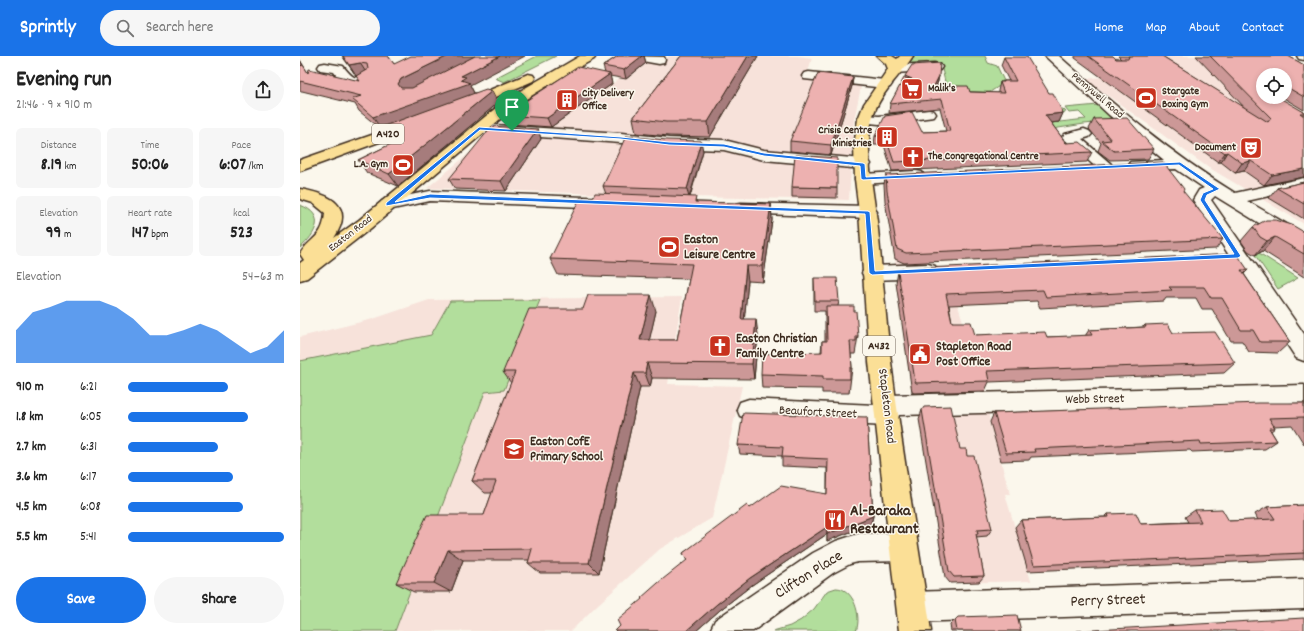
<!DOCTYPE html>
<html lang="en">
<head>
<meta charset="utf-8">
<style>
	:root { --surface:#fff; --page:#f6f6f6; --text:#222; --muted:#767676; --accent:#1a73e8 }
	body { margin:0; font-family:Dekko,sans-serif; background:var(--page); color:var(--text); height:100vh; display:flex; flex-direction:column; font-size:15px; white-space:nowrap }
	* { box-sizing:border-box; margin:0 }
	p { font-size:13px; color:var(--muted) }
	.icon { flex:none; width:22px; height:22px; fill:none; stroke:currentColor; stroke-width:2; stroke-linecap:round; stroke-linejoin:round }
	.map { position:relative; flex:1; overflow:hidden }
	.sheet { display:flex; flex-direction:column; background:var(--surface); width:300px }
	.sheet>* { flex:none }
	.tools { position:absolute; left:956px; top:12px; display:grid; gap:8px }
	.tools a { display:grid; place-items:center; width:36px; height:36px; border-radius:50%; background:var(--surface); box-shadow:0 2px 6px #0003; font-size:20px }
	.pin { position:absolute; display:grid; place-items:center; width:34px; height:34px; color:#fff; margin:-41px -17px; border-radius:50% 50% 50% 0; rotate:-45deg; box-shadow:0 0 4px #0007 }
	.pin .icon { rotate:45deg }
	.round { display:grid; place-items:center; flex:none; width:42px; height:42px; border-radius:21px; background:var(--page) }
	.headline { display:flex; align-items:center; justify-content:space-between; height:68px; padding:0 16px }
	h1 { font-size:22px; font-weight:700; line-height:30px }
	.metrics { display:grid; grid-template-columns:repeat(3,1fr); gap:6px; height:68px; padding:4px 16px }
	.metrics div { display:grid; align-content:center; border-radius:6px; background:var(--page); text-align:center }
	.metrics b { font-size:17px; font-weight:700 }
	.metrics small { font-size:11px; font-weight:400 }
	.metrics p { font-size:11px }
	.chart { height:112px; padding:8px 16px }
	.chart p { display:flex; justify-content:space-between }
	.chart svg { width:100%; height:72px; margin-top:4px; fill:var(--accent); opacity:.7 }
	.cta { display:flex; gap:8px; margin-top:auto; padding:8px 16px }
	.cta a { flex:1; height:46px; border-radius:24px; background:var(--accent); color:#fff; font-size:16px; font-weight:700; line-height:46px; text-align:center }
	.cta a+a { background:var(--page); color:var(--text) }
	ul { padding:0 16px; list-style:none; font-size:13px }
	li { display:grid; grid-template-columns:64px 48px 1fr; align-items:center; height:30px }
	li i { height:10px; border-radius:5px; background:var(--accent) }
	header { display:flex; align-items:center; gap:24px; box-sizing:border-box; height:56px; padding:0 20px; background:var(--accent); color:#fff }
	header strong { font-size:19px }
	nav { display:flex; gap:22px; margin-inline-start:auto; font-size:14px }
	.search { width:280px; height:36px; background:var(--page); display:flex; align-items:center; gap:10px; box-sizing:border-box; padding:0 14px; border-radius:22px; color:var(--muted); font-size:15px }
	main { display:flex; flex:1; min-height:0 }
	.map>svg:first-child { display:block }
	.built { fill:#f7e2da }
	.green { fill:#b2de9c; stroke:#76845d }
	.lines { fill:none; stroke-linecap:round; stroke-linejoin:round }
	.minor-casing { stroke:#3b2a1e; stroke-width:3 }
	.primary-casing { stroke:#3b2a1e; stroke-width:3 }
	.minor { fill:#fbf7ec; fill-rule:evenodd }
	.primary { fill:#fbdf96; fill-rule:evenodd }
	.wall { fill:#cc9897; stroke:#3b2a1e }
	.shaded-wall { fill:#a67c7b; stroke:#3b2a1e }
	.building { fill:#edb1b0; stroke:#3b2a1e }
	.route { fill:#1a73e8; stroke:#fff; fill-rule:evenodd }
	.labels { text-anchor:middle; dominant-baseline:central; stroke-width:3; stroke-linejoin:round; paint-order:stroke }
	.far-poi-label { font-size:11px; font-weight:bold; fill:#3b2a1e; stroke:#fbf7ec; text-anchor:start }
	.far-street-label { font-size:11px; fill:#3b2a1e; stroke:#fbf7ec }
	.shield { fill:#fbf7ec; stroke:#75685c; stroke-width:1 }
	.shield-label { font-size:12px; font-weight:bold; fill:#3b2a1e }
	.poi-label { font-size:13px; font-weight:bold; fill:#3b2a1e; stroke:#fbf7ec; text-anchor:start }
	.street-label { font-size:13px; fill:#3b2a1e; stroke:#fbf7ec }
	.near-poi-label { font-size:16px; font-weight:bold; fill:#3b2a1e; stroke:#fbf7ec; text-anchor:start }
	.near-street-label { font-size:16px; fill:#3b2a1e; stroke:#fbf7ec }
</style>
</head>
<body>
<header>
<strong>Sprintly</strong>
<div class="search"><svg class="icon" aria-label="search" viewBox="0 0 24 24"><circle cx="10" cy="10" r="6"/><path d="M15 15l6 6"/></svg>Search here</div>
<nav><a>Home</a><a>Map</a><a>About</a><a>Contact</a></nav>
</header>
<main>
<section class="sheet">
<div class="headline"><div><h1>Evening run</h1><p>21:46 · 9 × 910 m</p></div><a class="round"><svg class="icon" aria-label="share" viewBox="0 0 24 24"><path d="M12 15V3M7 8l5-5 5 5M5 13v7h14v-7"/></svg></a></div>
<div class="metrics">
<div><p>Distance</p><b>8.19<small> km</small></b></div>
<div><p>Time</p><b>50:06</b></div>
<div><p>Pace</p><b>6:07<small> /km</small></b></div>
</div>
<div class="metrics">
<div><p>Elevation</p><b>99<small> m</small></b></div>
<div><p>Heart rate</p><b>147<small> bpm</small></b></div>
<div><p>kcal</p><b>523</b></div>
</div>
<div class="chart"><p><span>Elevation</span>54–63 m</p>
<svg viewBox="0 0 160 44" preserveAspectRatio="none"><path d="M0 44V24L10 13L20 10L30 6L40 6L50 6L60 10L70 17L80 27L90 27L100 24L110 20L120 24L130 31L140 38L150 34L160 24V44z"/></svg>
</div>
<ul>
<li><b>910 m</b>6:21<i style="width:64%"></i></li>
<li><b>1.8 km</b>6:05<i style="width:77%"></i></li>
<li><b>2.7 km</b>6:31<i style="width:58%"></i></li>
<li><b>3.6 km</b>6:17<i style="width:67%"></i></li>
<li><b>4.5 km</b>6:08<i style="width:74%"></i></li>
<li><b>5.5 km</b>5:41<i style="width:100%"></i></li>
</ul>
<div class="cta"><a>Save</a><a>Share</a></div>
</section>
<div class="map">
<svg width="1004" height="575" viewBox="0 0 1004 575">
	<rect width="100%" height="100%" fill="#fbf7ec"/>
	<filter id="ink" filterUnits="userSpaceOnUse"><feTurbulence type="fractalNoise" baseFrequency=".025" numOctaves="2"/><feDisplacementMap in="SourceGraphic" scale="8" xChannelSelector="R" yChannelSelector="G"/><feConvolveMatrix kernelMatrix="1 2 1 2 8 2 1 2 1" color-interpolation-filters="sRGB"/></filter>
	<g filter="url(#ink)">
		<!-- built -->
		<path class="built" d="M369 0H497L512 2 506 22 562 26 554 64 549 144 389 141 127 132 189 81 281 20 312 28 320 22 327 23 350 4 360 6Z
			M803 0H976L985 19H963V41H979L1004 55V168L906 110 785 23 810 20Z
			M587 125 618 204 649 221 685 336 690 366 710 438H705L731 525 650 527 645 521 620 362 612 336 596 227 595 203 584 131V127Z
			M382 241 368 328 442 330 412 462 360 493 295 551 271 575H0V281L73 263 129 244Z"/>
		<!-- green -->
		<path class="green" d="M237 0H256L204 26 195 22Z
			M614 0H685L688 7 697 10 704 25H702L704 27 690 36H634L637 29 646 30 642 13 638 8 609 9Z
			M798 49 816 65 784 68 752 73 648 64 763 53 766 56 752 58 760 66 786 63 779 56 769 57 765 52Z
			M0 149C27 159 16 178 0 192Z
			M959 197 998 222 978 233 955 199Z
			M240 244 204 334 185 336 95 575H0V305L131 279 150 245Z
			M536 532C554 532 562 561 556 575H473L490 570 501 564 514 553 527 535Z"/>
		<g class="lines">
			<!-- minor casing -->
			<g class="minor-casing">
				<path id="minor" d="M329 0 364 1 365 4 364 7 359 8 331 3Z
					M745 0H759C814 49 871 98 935 137L1004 122V132L947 145 1004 178V192L997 190 982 181 915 140 911 144 1004 278V305L996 302 893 144 899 134 904 132 876 113 836 114 830 112 828 109 830 106 864 104 809 59Z
					M997 0H1004V4L999 3Z
					M25 7 43 10C60 31 54 16 72 20L74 23C67 32 50 33 42 26 39 24 36 19 34 16L20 14 18 11 20 8Z
					M635 7 640 8 642 11 640 14 595 17 590 16 588 13 590 10 595 9Z
					M509 16 585 24 590 25 592 28 590 31 585 32 504 23 502 20 504 17Z
					M629 54 634 55 636 58 634 61 579 68 560 66 558 63 560 60 565 59 579 60Z
					M179 68 321 77 369 82 424 84 464 94 563 103 569 105 571 108 569 111 563 113 464 104 424 94 369 92 321 87 174 76 171 73 174 70Z
					M784 73 789 75 792 78 789 81 782 83 811 108 813 111 811 114 805 116 799 114 762 81 765 78Z
					M616 115 622 116 624 120 622 124 563 128 557 127 555 123 557 119 563 118Z
					M130 135 309 142 315 143 318 147 315 151 309 152 130 145 88 154 82 153 79 149 82 145Z
					M441 147 568 150 574 152 577 156 574 160 568 162 441 157 435 156 432 152 435 148Z
					M628 208 635 210 638 215 635 220 628 222 572 224 565 222 562 217 565 212 572 210Z
					M1004 329V349L599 359 596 367 587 370 449 363 440 360 437 353 440 346 449 343 575 349 579 342 587 339Z
					M603 477 613 481 617 491 613 501 603 505 558 506 550 508 533 517 453 575H410L415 564 513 497 536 485 558 478Z
					M1004 523V553L612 566 601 562 597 551 601 540 612 536Z"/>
			</g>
			<!-- primary casing -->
			<g class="primary-casing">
				<path id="primary" d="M280 0H296L294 3 265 19 218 48 71 172 7 222 0 224V207L4 204 0 198C11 180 23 183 25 157L13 147 0 143V133C29 138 56 149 34 182L59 164 208 42Z
					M577 0H592L597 3 600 0H613C600 20 579 38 572 63 563 100 576 145 579 183 583 224 586 265 591 306 602 396 618 485 631 575H599L569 306 559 156 555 123 554 90 558 63 564 48 588 13 586 8Z
					M228 18 233 19 235 22 233 25 171 52 166 53 161 52 159 49 161 46Z
					M115 64 120 65 122 68 120 71 0 115V104Z"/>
			</g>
			<!-- minor -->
			<use href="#minor" class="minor"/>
			<!-- primary -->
			<use href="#primary" class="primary"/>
		</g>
		<!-- wall -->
		<path class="wall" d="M42 0H88L94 8 170 29 174 37 192 35 198 47 98 130 67 117 58 104 95 86 91 83 85 72 81 73 59 55 55 48 2 35H0V4L8 17 60 25Z
			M318 0H344L346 7 326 23 310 20 312 28 251 71 208 68 204 59 305 17 303 10Z
			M381 0H458L410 81 369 80 336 77 333 62Z
			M775 0H813L816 3H821L818 0H862L946 53 896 0H988L1004 9V54L982 41H985V19H963V41L1004 56V58L1003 59 1004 121 964 129 944 115 935 117 921 106H918L775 2Z
			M704 1 749 37 763 57 759 66 751 67 766 87 792 96 787 106 592 115 584 89H574L575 80 622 76 646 75 640 52 589 57 590 48 605 22V20H639L637 30 670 36 698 37V35L700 26H703L704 25H709L701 9Z
			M553 21 552 30 531 99 490 95V85Z
			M794 63 854 93 848 103 810 104 798 95 801 87 789 73Z
			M238 73 241 83 206 135 155 133 149 123Z
			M403 95 390 141 397 146 471 148 472 164 463 226 448 225 444 263 458 278 454 323 352 322 350 331H340L299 517H240L228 507 229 504H163L151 536H114L96 527 184 459 192 437H185L172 425 211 327 203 316 283 253 356 255 349 284H377L389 223 258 219 250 203 292 143 306 138 303 130Z
			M586 119 923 183 916 193 604 207 595 203 585 145 584 128Z
			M1004 126V163L969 142 977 132Z
			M492 131 537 132V142L492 141Z
			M953 171 1004 176V221L963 195 955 199 948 195 941 185Z
			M948 214 944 218 990 286 978 297 949 296 942 285H931L912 253H902L896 242H866L864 245 740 252 737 245 649 249 652 266 675 279 747 281 785 280 789 274 843 271 845 269 873 277 935 307 924 317 689 326 685 335 614 337 612 336 596 227 598 216Z
			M514 222 539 245 538 250 558 280 555 298H551L552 312 549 337H522V333L462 332 461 318 521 296 522 285H525V255H514Z
			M1004 347V388L992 369 974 370 975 372 971 375 977 385 965 393 892 396 890 394 731 401 729 404 701 405 690 366 694 357Z
			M622 354 667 400 692 473 687 480 676 481 684 520 679 526 650 527 645 521 619 363Z
			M567 361 573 460 571 468 527 485V478L452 529 420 554 396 575H315L320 570 387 505 383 497 450 452 527 438V412L482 410V400L440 398 438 389Z
			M1004 449V503L728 515 715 471 721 464 805 461 808 458 841 468 888 466 885 461 895 454 929 465 958 464 955 458 967 451Z
			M655 564 721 575H651L650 569Z"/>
		<!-- shaded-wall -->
		<path class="shaded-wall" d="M148 0H175L105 40 98 28 101 23Z
			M200 0H225L170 29 175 39 84 70 85 72 81 73 73 61 161 24V20Z
			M342 0H344L346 7 326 23 324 14Z
			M448 0H458L410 81 408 66Z
			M0 4 4 11 10 21 0 13Z
			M60 7 67 18 56 20 49 9Z
			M310 18 312 28 251 71 247 62Z
			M639 20 637 29 633 39 634 30Z
			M553 21 552 30 531 99V89Z
			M192 35 198 47 98 130 89 118Z
			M763 57 759 66 742 68 745 59Z
			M238 73 241 83 206 135 201 125Z
			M401 85 403 95 389 142 387 133Z
			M927 96 921 106H918L925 97Z
			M951 105 944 115 935 117 942 107Z
			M1004 113V121L964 129 972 119Z
			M471 148 472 164 463 226 462 210Z
			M975 181 963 195 955 199 967 185Z
			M446 210 448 225 443 278 441 263Z
			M351 239 356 255 346 299 340 284Z
			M456 263 458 278 454 323 452 308Z
			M347 307 352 322 350 331 345 317Z
			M334 317 340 331 299 517 289 507Z
			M573 460 571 468 527 485V478Z
			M527 471V478L452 529 420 554 396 575H386L417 548 450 522Z
			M148 494 163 504 151 536 134 527Z"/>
		<!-- building -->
		<path class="building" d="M43 0H88L94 8 111 0H148L101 23 98 28 101 32H112L175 0H200L161 20 166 21 161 24 170 27 73 61 52 43 61 40 0 25V10L3 9 8 17 9 13 60 25 56 20 68 13 67 8 60 7 49 9Z
			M318 0H342L324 14 303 10Z
			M381 0H448L408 66H366L333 62Z
			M788 0H813L816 3H828L829 0H862L968 66 971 62 910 0H988L999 6 1004 9V41L985 30V19H963V41H978L1004 56V57H1000L1004 60V113L972 119 951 105 942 107 927 96 925 97Z
			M704 1H727L749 37H753L763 57 745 59 766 87 780 86 792 96 594 106 585 79 575 80 585 60 612 56 622 76 650 75 642 43 590 48 604 22 612 23 605 20 612 9 640 7 639 20 634 30H668L670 36 704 37 700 26H704V25H716Z
			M278 11 310 18 247 62 204 59Z
			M518 17 553 21 531 89 490 85Z
			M186 33 192 35 89 118 58 104 99 84 84 70Z
			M827 62 854 93 814 95 802 85 811 84 794 63Z
			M192 70 238 73 201 125 149 123Z
			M326 80 367 84 401 85 387 133 303 130Z
			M495 99 537 102V132L492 131Z
			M863 106 884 133 883 135 923 183 606 197 597 193 587 135 586 119Z
			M1004 126V148L977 132Z
			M295 137 396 141 395 146 471 148 462 210H446L441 263H456L452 308 347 307 345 317H334L289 507H228L232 493 148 494 134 527H96L127 459H184L196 425H172L215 316H203L229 253H283L288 239H351L340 284H377L392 208 250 203 280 142 292 143Z
			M966 164H976L992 169 1004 176V198L975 181 967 185 960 181 953 171Z
			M937 198 948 214H941L990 286H960L953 274H941L922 242H911L904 231H869L872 234 746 241 743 234 646 238 652 266H671L675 279 745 276 747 281 792 279 789 274 846 271 845 269 868 268 873 277 915 276 935 307 687 315 689 325 616 327 615 325 598 216 602 213Z
			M514 222H537L539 245H515Z
			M526 250H554V255H556L558 280H556V285H550L552 312H550V323H523V320L461 318 462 298 522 296V285H527Z
			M959 347H1004V361L969 362 975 372H969L977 385 901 388 900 385 734 393 735 396 706 397 694 357Z
			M651 350 660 393H666L667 400H674L692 473 677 474 678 478H676L684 520 654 521 649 515 622 354 624 351Z
			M443 357 567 361 573 460 527 478V471L450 522 417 548 386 575H315L320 570 317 564 342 543 341 542 358 527 387 504 383 497 447 449 450 452 481 430 527 438 528 403 482 401 483 391 438 389Z
			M1004 449V497L734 509 721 464 809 461 808 458 836 457 841 468 901 466 895 454 922 453 929 465 975 463 967 451Z
			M717 559 721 575H657L655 564 658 561Z
			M1004 562V575H777Z"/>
	</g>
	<!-- route -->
	<path class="route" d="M179 71 321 81 369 86 424 88 464 97 563 107 565 108 566 121 880 106 920 133 907 139 905 144 941 200 938 202 572 219 569 217 565 158 130 142 86 150V147ZM180 74 321 83 369 89 424 91 464 100 560 110 561 123 563 124 879 109 913 133 903 137 900 144 934 198 575 215 570 156 568 155 130 138 95 146Z"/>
	<!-- icons -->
	<defs>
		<g id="supermarket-square" transform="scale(1.15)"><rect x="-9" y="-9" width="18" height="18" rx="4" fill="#c8321e" stroke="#fbf7ec"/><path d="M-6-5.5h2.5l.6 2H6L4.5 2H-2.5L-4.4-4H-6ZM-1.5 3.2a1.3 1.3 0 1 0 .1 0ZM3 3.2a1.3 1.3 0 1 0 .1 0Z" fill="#fff"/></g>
		<g id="stadium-square" transform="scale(1.15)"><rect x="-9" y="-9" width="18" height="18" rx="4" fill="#c8321e" stroke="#fbf7ec"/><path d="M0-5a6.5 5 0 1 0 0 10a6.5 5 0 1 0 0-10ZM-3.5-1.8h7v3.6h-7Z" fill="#fff"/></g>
		<g id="building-square" transform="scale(1.15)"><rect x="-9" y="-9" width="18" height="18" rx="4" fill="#c8321e" stroke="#fbf7ec"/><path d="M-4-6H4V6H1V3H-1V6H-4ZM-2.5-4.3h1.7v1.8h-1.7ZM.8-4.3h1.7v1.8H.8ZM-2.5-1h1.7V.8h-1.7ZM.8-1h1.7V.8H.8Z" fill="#fff"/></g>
		<g id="theatre-square" transform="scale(1.15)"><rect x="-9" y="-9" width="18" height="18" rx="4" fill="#c8321e" stroke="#fbf7ec"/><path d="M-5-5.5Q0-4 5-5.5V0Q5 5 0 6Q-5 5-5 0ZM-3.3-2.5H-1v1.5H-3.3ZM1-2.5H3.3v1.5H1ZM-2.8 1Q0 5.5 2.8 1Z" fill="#fff"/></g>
		<g id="church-square" transform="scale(1.15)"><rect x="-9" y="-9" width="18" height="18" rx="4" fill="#c8321e" stroke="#fbf7ec"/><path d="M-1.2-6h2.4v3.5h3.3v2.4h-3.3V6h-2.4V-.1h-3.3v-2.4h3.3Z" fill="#fff"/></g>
		<g id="civic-square" transform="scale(1.15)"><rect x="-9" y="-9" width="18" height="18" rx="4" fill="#c8321e" stroke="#fbf7ec"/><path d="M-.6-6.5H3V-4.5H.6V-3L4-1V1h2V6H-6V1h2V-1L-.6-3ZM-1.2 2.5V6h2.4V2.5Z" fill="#fff"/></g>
		<g id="school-square" transform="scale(1.15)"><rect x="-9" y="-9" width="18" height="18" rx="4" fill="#c8321e" stroke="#fbf7ec"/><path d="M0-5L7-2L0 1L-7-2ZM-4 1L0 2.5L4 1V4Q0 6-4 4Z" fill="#fff"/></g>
		<g id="restaurant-square" transform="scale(1.15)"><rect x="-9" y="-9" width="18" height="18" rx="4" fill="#c8321e" stroke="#fbf7ec"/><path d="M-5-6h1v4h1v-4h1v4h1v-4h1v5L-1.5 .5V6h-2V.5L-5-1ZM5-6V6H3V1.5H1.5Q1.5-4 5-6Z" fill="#fff"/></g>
	</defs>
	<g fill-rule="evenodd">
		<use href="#supermarket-square" x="612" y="33"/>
		<use href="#stadium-square" x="846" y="42"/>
		<use href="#building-square" x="267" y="44"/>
		<use href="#building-square" x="587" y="81"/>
		<use href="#theatre-square" x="951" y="92"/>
		<use href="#church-square" x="613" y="101"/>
		<use href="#stadium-square" x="103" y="109"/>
		<use href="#stadium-square" x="369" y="191"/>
		<use href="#church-square" x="420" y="290"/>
		<use href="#civic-square" x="620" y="298"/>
		<use href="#school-square" x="214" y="393"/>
		<use href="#restaurant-square" x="535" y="464"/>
	</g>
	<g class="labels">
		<!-- far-poi labels -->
		<g class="far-poi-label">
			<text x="628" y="33">Malik's</text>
			<text x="862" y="36">Stargate<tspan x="862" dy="13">Boxing Gym</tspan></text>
			<text x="282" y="38">City Delivery<tspan x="282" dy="13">Office</tspan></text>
			<text x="572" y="75" text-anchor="end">Crisis Centre<tspan x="572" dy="13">Ministries</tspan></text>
			<text x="936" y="92" text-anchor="end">Document</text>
			<text x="628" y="101">The Congregational Centre</text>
			<text x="88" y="109" text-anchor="end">L.A. Gym</text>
		</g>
		<!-- far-street labels -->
		<g class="far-street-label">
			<text transform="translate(797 40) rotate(40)">Pennywell Road</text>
			<text transform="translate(51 178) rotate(-38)">Easton Road</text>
		</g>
		<!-- shield labels -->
		<g class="shield">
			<rect x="72" y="68" width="32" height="20" rx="3"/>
			<rect x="563" y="280" width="32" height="20" rx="3"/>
		</g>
		<g class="shield-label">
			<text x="88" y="78">A420</text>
			<text x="579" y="290">A432</text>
		</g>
		<!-- poi labels -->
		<g class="poi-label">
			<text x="384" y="184">Easton<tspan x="384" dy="15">Leisure Centre</tspan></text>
			<text x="436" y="283">Easton Christian<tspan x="436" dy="15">Family Centre</tspan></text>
			<text x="636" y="291">Stapleton Road<tspan x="636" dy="15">Post Office</tspan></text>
			<text x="230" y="386">Easton CofE<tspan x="230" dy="15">Primary School</tspan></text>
		</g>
		<!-- street labels -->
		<g class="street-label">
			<text transform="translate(795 344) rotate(-1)">Webb Street</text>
			<text transform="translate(586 350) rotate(83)">Stapleton Road</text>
			<text transform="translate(518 357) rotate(3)">Beaufort Street</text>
		</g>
		<!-- near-poi labels -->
		<g class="near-poi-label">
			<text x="550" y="455">Al-Baraka<tspan x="550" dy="18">Restaurant</tspan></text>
		</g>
		<!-- near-street labels -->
		<g class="near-street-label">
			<text transform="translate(509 519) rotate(-32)">Clifton Place</text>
			<text transform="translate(808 545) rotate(-2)">Perry Street</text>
		</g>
	</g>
</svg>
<div class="tools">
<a><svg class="icon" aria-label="locate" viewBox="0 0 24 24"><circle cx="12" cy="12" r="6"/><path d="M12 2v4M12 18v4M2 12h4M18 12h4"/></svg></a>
</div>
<div class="pin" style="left:212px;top:75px;background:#1e9e55"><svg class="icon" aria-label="arrive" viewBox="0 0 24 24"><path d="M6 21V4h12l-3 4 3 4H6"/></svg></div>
</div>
</main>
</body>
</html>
